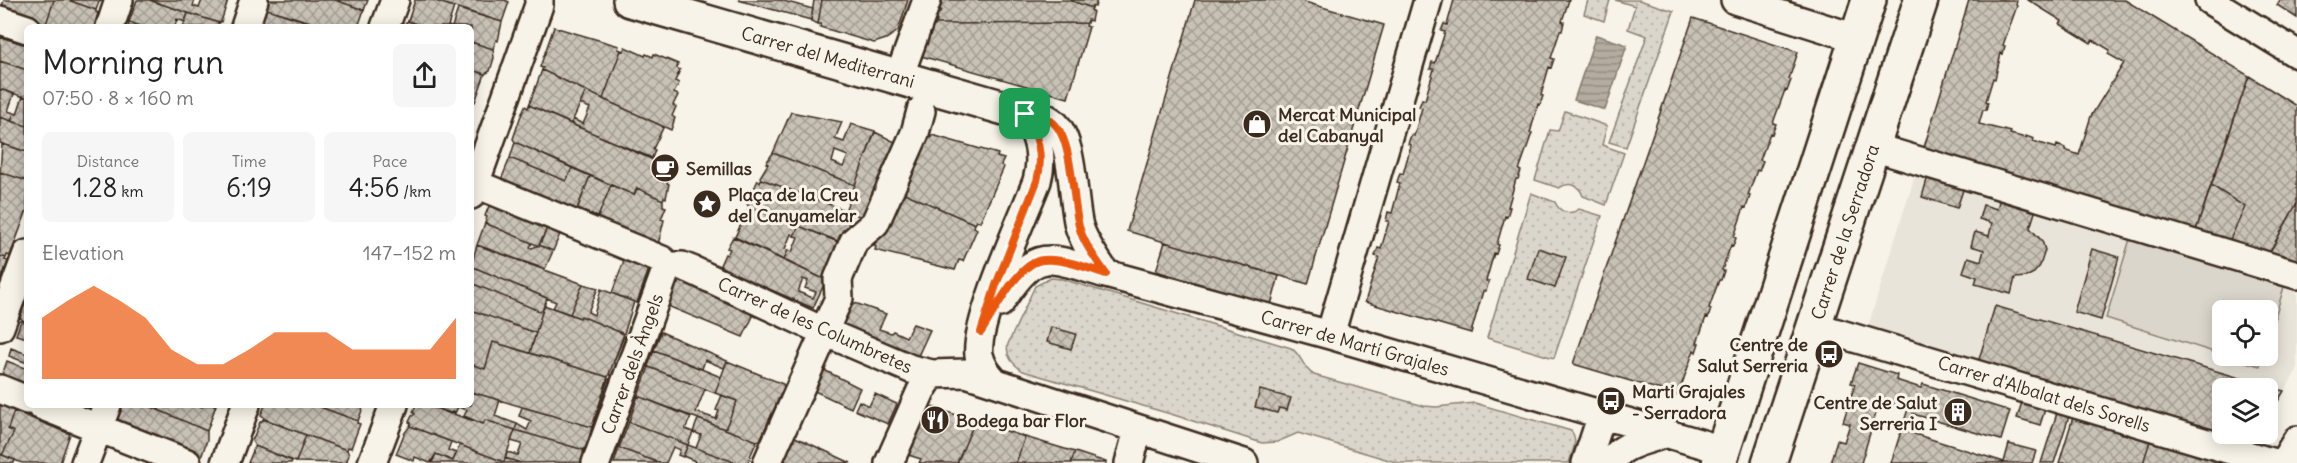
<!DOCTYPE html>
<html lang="en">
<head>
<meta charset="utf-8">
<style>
	:root { --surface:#fff; --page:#f6f6f6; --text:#222; --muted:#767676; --accent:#ea580c }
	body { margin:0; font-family:Delius,sans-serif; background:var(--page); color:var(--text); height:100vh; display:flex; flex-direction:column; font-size:22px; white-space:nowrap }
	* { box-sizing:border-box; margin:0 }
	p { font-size:20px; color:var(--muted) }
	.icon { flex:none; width:33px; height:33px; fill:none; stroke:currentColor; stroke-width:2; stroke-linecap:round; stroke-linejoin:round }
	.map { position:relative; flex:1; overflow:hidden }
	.drawer { position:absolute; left:24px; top:24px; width:450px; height:384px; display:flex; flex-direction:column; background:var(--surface); border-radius:9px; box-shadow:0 3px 15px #0003 }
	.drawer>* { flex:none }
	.fabs { position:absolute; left:2212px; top:300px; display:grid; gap:12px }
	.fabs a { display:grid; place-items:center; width:66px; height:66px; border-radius:9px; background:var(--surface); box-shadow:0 3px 15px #0003; font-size:30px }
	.pin { position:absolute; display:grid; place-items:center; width:51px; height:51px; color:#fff; margin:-26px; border-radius:12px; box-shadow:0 3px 9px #0006 }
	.round { display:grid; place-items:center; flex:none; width:63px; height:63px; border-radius:9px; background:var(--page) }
	.headline { display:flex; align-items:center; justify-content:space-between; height:102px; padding:0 18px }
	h1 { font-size:33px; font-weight:600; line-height:45px }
	.metrics { display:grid; grid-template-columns:repeat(3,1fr); gap:9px; height:102px; padding:6px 18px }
	.metrics div { display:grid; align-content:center; border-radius:9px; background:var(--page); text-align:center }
	.metrics b { font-size:26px; font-weight:600 }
	.metrics small { font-size:16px; font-weight:400 }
	.metrics p { font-size:16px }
	.chart { height:168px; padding:12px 18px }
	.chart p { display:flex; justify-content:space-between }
	.chart svg { width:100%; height:108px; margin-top:6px; fill:var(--accent); opacity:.7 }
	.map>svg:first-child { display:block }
	.built { fill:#e9e4d9; fill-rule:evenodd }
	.grass { fill:url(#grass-dots); stroke:#8b8074; stroke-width:1.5 }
	.pitch { fill:#dbd6cb; stroke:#8b8074; stroke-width:1.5 }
	.water { fill:url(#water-rules); stroke:#84786c; stroke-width:1.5 }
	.building { fill:url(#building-cross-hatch); stroke:#3b2a1e; stroke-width:1.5; fill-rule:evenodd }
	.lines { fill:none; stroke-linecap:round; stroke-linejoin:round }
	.street-casing { stroke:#3b2a1e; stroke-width:32 }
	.secondary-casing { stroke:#3b2a1e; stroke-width:38 }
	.primary-casing { stroke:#3b2a1e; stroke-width:38 }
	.street { stroke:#f7f3e8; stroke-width:27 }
	.secondary { stroke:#f7f3e8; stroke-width:33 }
	.primary { stroke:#f7f3e8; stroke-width:33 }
	.route-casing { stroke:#fff; stroke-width:12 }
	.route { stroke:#ea580c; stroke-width:8 }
	.labels { text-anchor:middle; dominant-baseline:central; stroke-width:6; stroke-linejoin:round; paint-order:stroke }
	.street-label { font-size:18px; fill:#3b2a1e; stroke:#f7f3e8 }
	.poi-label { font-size:18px; font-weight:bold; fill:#3b2a1e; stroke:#f7f3e8; text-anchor:start }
</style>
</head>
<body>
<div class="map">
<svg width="2297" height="463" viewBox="0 0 2297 463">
	<defs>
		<pattern id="grass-dots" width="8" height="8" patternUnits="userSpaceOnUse" patternTransform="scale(1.5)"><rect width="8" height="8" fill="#dbd6cb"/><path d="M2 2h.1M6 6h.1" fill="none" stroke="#bdb8ae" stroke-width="1.8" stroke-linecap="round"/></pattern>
		<pattern id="water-rules" width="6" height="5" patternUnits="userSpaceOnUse" patternTransform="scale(1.5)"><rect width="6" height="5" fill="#b4aca0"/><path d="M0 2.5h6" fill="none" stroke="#948c82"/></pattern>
		<pattern id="building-cross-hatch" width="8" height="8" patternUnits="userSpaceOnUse" patternTransform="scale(1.5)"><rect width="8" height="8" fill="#c8c1b6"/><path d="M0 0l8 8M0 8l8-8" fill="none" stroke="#a49d93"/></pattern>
	</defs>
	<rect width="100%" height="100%" fill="#f7f3e8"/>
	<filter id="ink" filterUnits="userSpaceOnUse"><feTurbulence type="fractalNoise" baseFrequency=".0167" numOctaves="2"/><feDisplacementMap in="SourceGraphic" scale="12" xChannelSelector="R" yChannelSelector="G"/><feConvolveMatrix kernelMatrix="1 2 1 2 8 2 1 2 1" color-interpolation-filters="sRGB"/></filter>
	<g filter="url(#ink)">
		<!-- built -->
		<path class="built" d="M1916 172 2297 287V370L2268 418V388H2223V434H2258L2250 448 1866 333ZM2223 310H2268V356H2223Z"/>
		<!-- grass -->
		<path class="grass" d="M1588 0H1610L1604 21 1584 14Z
			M1615 0H1639L1674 11 1626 147 1609 142 1647 36 1628 29 1635 6Z
			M1565 111 1607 126 1602 145 1624 153 1606 205 1583 196C1579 185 1570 181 1559 188L1535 180 1550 130 1558 131Z
			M1531 193 1555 202C1559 212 1570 216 1579 209L1602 216 1554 358 1487 338Z
			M1051 278 1062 279 1291 348C1302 355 1303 369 1314 375L1424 406 1436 407 1475 403 1571 431C1579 440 1572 452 1569 463H1399L1298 433 1277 442 1262 443 1174 415 1023 371C1013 364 1005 356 1008 344L1035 286Z"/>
		<!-- pitch -->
		<path class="pitch" d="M2130 239 2284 287 2268 341V310H2223V355L2106 318Z
			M2226 356H2264L2260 366Z"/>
		<!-- water -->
		<path class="water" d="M1596 35 1627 45 1605 110 1574 100Z"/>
		<!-- building -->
		<path class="building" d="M4 0H54L46 24 15 14 0 12Z
			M54 0H68L96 10V12L98 13 94 27H48V25L46 24Z
			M68 0H103L99 2 96 10Z
			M137 0H149L188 13 185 22 177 19 175 26 177 27H144L129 22Z
			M149 0H195L193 6 199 8 202 0H228L221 22 219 23Z
			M267 0H335L364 10 358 27H323L264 8Z
			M335 0H368L364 10Z
			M415 0H432L454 7 448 26 452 27H426L408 21Z
			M432 0H505L509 2 502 22Z
			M738 0H780L813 9 811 20Z
			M814 0H822L818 24 811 21Z
			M822 0H908L898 31 886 39 874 43 820 27 821 24H818Z
			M941 0H1069L1092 8 1091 10 1093 11 1091 21 1088 20 1087 23 936 24 937 21 935 20 938 13H940L941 10 938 9Z
			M1069 0H1097L1095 7 1092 6V8Z
			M1195 0H1298L1384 25 1308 284 1127 231Z
			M1454 0H1569L1562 21 1564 22 1562 31H1560L1551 58 1554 59 1551 68 1549 67 1541 95 1543 96 1540 105 1538 104 1530 133H1532L1519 170 1521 171 1518 179H1516L1508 207H1510L1507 217 1505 216 1497 244 1499 245 1496 254 1494 253 1486 281H1489L1486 291H1483L1471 333 1365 302 1379 257 1375 256 1378 248 1381 249 1389 221H1386L1388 212 1392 213 1400 183 1397 182 1400 173 1403 174 1411 145 1408 144 1411 135 1414 136 1422 108 1419 107 1422 99 1425 100 1434 69H1430L1432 62 1435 63 1445 32 1441 31 1444 24 1447 25Z
			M1969 0H2017L2016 5 2017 6 2003 45 2005 46 2003 54 2001 53 1995 79 1993 78 1986 101 1988 102 1986 110H1983L1979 124 2011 132 2010 134 2026 138V136L2034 139 2033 141 2056 148 2057 145 2065 148V150L2079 155 2091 116 2124 63 2108 54 2110 50 2093 40 2091 43 2060 24 2062 21 2028 0H2125L2249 76 2194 236 1922 154Z
			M2280 0H2297V18L2277 5Z
			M264 8 310 22 308 26 296 22 294 27H257Z
			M458 9 502 22 498 41 496 40 493 49 471 42V27H452Z
			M188 13 219 23 217 27H183Z
			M1693 18 1798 52 1789 79 1791 80 1787 91 1785 90 1773 123 1776 124 1772 134 1770 133 1760 160 1763 161 1759 171 1757 170 1748 195 1750 196 1746 208 1744 207 1734 237 1736 238 1733 246 1731 245 1722 270 1724 271 1721 280H1719L1709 308 1711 309 1708 318 1706 317 1697 343H1699L1696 352 1694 350 1678 395 1573 364Z
			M408 21 416 24 426 27H401Z
			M129 22 144 27H128Z
			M310 22 317 25 323 27H308Z
			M1087 23 1086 26 1089 27 1068 98 921 56 933 25 935 26 936 24Z
			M554 27 619 46 618 49 621 50 603 99 542 70 543 68 540 67Z
			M0 37 27 45V70L0 61Z
			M471 42 493 49 494 58 490 71 485 74 471 70Z
			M625 47 645 56 646 54 653 57 654 54 678 64 677 68 680 70 675 81 679 83 674 93 678 95 673 105 676 107 672 116 675 118 671 130 603 99 621 50 623 51Z
			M0 61 27 70V98L0 89Z
			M471 70 485 74 475 102 471 100Z
			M542 70 586 91 571 124 529 105Z
			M2249 76 2297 106V203L2266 259 2227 246 2245 207 2211 185Z
			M0 89 14 94 8 111 14 113 11 121 0 117Z
			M586 91 662 126 663 128 653 149 655 150 652 158 571 124 573 119 583 124 590 108 580 104Z
			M23 96 27 98V126L11 121 14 113 17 114Z
			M529 105 667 166V169L670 170 668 175 670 176 667 183 669 184 666 198 664 197 663 200 637 188 634 195 515 142 513 139 520 118 525 106 528 108Z
			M791 112 842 122 835 139 844 142 851 124 875 131 855 185 773 153ZM835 151 848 156 843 167 832 162Z
			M0 117 27 126V152L0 143Z
			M875 132 899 144 868 219 845 211Z
			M932 135 998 154 997 157 1004 159 1001 165 1004 167 980 222 977 221 975 224 900 191 924 137 931 138Z
			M515 142 572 168 566 181 510 158Z
			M2 144 27 152V181L0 172Z
			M773 153 855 185 850 198 820 187 815 199 761 179 760 177 768 164 766 163Z
			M510 158 566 181 572 168 590 176 577 210 501 180Z
			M0 172 27 181V210L10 256 7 255 6 258 0 256Z
			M590 176 611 185 598 217 577 209Z
			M1928 176 1964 187 1957 208 1922 197Z
			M761 179 850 212 849 214 852 216 842 240 839 239 838 241 749 207 747 204 758 180 760 182Z
			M611 185 634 195 637 188 663 200V206L666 207 661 219 664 220 658 245 598 222V217Z
			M2211 185 2245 207 2227 246 2194 236Z
			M900 191 975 224 974 227 977 229 963 261 959 260 955 270 875 250 876 247 874 246 883 226Z
			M2000 198 2036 209 2030 228 2042 241 2045 250 2040 266 2034 273 2026 277 2015 278 2011 294 1975 284 1977 277 1963 272 1968 257 1981 261 1984 250 1971 246 1975 232 1989 236 1992 223 1979 219 1983 205 1997 209Z
			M491 201 549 224 539 246 485 223 487 217 485 216Z
			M2297 203V267L2266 258Z
			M749 207 799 226 794 236 791 234 785 249 788 250 784 260 735 237Z
			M485 223 532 243 530 247 532 248 539 245 553 251 545 269 477 245Z
			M549 224 562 229 553 251 539 245Z
			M799 226 843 244 826 280 784 260 788 250 792 252 798 237 794 236Z
			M733 237 826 280 813 308 721 268 720 265 725 254 727 255 730 249 727 248ZM803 279 808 281 805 288 816 292 813 298 798 292Z
			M1165 242 1279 276 1271 305 1156 271Z
			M477 245 583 284 570 314 553 308 556 302 471 266Z
			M1538 248 1566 257 1555 288 1528 279Z
			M2092 249 2119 257 2101 320 2074 312Z
			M626 255 650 266 637 303 612 293Z
			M0 256 6 258 5 260 8 261 1 282Z
			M471 266 547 298 542 312 471 283Z
			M684 280 752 311 754 314 743 337 670 307 669 303 677 283 679 284 680 281 682 282Z
			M471 283 542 312 536 333 471 310Z
			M583 284 598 288 588 312 594 315 601 289 634 302 624 334 581 316 580 318 570 314Z
			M852 302 886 314 879 329 891 333 893 331 906 337 913 324 930 330 917 358 842 325Z
			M544 305 580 318 581 316 624 334 608 377 530 353Z
			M24 306H27V323L20 318Z
			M1995 306 2284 391 2268 418V388H2223V434H2258L2250 447 1977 366Z
			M471 310 536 333 530 353 493 342 485 369 471 364Z
			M21 321 27 323V338L16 335Z
			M1051 327 1076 334 1071 349 1047 342Z
			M661 332 727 361 724 368 705 360 702 369 654 350Z
			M624 336 626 337 612 376 609 374Z
			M493 342 608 377 592 427 471 392V364L485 369Z
			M11 348 27 354V363L9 356Z
			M654 350 721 377 715 393 649 367 648 366Z
			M7 361 27 369V386L2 375Z
			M727 361 783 384 784 387 760 440 757 441 725 429 737 401 715 393Z
			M1858 363 1897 375 1896 380 1921 388 1923 384 2010 411 2001 440 1913 414 1908 432 2004 462 2009 444 2036 451 2032 463H1891L1908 409 1880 400 1861 463H1830L1837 440 1844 442 1850 424 1843 422 1855 384 1851 383Z
			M649 367 705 389 696 412 716 419 719 411 716 410 722 395 737 401 725 429 638 396Z
			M822 369 860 388 851 408 812 390Z
			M608 379H610L595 425H593Z
			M1260 390 1291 398 1287 410 1279 408 1277 413 1255 407Z
			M471 392 500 400 495 416 517 424 515 430 485 420 483 424 464 416 467 410 458 407 455 413 452 412 451 414 427 405H471Z
			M875 394 897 404 888 424 855 410 859 401 869 406Z
			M638 396 691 417 685 429 693 432 688 445 629 422Z
			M2023 399 2046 406 2040 425 2017 418Z
			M0 402 8 405 7 408 14 411 8 429 14 432 2 455 0 454Z
			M119 405H147L207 431V440L201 458 114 425Z
			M161 405H197L202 407 203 405H216L207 431 158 410Z
			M265 405H315L358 421 357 423 360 424 351 448 348 447 347 450 263 419 264 417 261 415Z
			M315 405H364L358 421Z
			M416 405H427L483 424 485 420 515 430 504 462 410 426 411 423 409 422 412 416 415 414 413 412Z
			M926 405 975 421 957 463H919L921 459 905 454Z
			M522 407 592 427 588 443 584 450 515 430 517 424 527 430 531 421 519 416Z
			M2058 410 2070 413 2054 463H2041Z
			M14 411 70 434 60 463H22L2 455 14 432 8 429Z
			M2074 414 2151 438 2143 463H2059Z
			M265 419 306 435 296 462 255 446 252 441 260 422Z
			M698 419 757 441 747 463H737L696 448 701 435 693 432Z
			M975 421 1025 437 1016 463H957Z
			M629 422 688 445 683 457 678 455 680 450 673 447 666 463H660L619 448Z
			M410 426 451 442 448 450 456 453 453 461 436 454 430 463 415 457 414 461 396 454 404 434Z
			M515 430 584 450 583 452 586 453 583 462 521 463 505 458 507 452 518 455 522 444 511 441Z
			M306 435 347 450 349 455 346 463 296 462Z
			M791 435 851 463H789L781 459Z
			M1025 437 1075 452 1071 463H1016Z
			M2151 438 2235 463H2143Z
			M460 445 504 462 505 458 521 463H432L436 454 453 461Z
			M688 445 696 448 737 463H694L695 461 683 456Z
			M255 446 292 461 291 463H248Z
			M619 448 660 463H614Z
			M1075 452 1106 462V463H1071Z
			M0 454 15 460 14 463H0Z"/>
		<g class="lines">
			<!-- street casing -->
			<g class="street-casing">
				<path id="street" d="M1735 0 1856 38
					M2209 0 2297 54
					M0 20 27 29
					M110 27 119 0
					M245 27 254 0
					M385 27 395 0
					M899 77 927 0
					M1025 114C1035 114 1043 115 1051 121 1074 135 1072 199 1079 226 1084 243 1096 259 1106 274L1330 335 1723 450
					M1873 147 2297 275
					M471 182 662 260
					M471 195 539 5V0
					M1000 303C1037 245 1046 257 1106 274
					M829 320 839 298 838 279 854 241 875 223 915 133 921 111
					M1814 326 2274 463
					M0 327 27 254
					M1330 335 1428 0
					M995 382C987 373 982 367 979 355 974 323 1024 215 1037 181 1044 155 1038 136 1025 114
					M0 389 27 400
					M40 405 187 463
					M85 463 107 405
					M225 463 246 405
					M372 463 394 405
					M596 463 665 273 671 266H682L692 270 825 332 911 369 932 374 966 373 1244 463
					M767 463 825 332
					M889 463 921 391 932 374
					M1129 463 1138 430
					M1586 463 1602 415
					M1611 463C1620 444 1645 441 1664 434
					M2283 463 2297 440"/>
			</g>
			<!-- secondary casing -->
			<g class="secondary-casing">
				<path id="secondary" d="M630 0 1025 114"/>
			</g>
			<!-- primary casing -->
			<g class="primary-casing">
				<path id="primary" d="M1719 463 1869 0
					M1769 463 1921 0"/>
			</g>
			<!-- street -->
			<use href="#street" class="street"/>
			<!-- secondary -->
			<use href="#secondary" class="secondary"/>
			<!-- primary -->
			<use href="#primary" class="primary"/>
		</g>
	</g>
	<g class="lines" filter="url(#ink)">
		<!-- route casing -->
		<g class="route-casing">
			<path id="route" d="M1025 114C1035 114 1043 115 1051 121 1073 135 1072 199 1079 226 1083 243 1096 259 1106 274 1087 268 1063 258 1043 260 1018 262 994 313 981 332L996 285 1037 181C1044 155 1038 136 1025 114Z"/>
		</g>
		<!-- route -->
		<use href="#route" class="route"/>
	</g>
	<!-- icons -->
	<defs>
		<g id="shop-disc" transform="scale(1.5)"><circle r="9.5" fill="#3b2a1e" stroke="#f7f3e8"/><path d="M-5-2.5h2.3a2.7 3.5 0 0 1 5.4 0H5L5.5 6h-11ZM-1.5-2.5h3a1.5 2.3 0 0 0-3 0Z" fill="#fff"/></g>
		<g id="cafe-disc" transform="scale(1.5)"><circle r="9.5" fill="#3b2a1e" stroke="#f7f3e8"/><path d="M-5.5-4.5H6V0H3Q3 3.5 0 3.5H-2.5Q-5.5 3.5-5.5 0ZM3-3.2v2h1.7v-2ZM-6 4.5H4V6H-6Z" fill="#fff"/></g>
		<g id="sight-disc" transform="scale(1.5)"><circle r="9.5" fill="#3b2a1e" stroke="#f7f3e8"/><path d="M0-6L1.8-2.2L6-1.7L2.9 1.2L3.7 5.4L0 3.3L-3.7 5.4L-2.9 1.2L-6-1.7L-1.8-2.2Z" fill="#fff"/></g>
		<g id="bus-disc" transform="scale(1.5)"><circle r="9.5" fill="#3b2a1e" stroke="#f7f3e8"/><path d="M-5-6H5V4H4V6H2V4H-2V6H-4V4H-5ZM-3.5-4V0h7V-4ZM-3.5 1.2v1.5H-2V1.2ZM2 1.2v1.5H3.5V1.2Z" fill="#fff"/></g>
		<g id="building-disc" transform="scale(1.5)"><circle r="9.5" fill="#3b2a1e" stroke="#f7f3e8"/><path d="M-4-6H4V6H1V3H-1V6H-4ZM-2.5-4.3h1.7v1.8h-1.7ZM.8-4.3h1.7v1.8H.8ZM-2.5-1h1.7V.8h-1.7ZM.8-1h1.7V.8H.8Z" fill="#fff"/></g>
		<g id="restaurant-disc" transform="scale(1.5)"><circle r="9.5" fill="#3b2a1e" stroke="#f7f3e8"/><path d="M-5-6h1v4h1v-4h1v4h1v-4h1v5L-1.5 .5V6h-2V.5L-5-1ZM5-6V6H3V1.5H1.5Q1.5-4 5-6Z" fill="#fff"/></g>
	</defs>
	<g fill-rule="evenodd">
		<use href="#shop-disc" x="1257" y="124"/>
		<use href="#cafe-disc" x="665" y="168"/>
		<use href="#sight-disc" x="707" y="204"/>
		<use href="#bus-disc" x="1829" y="354"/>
		<use href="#bus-disc" x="1611" y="401"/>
		<use href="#building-disc" x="1958" y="412"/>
		<use href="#restaurant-disc" x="935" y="420"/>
	</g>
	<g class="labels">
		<!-- street labels -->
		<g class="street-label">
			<text transform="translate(828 57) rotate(16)">Carrer del Mediterrani</text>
			<text transform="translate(1845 232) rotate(-72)">Carrer de la Serradora</text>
			<text transform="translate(815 325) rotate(24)">Carrer de les Columbretes</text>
			<text transform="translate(1355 343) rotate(16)">Carrer de Martí Grajales</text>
			<text transform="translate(632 364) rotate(-70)">Carrer dels Àngels</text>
			<text transform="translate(2044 394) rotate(17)">Carrer d'Albalat dels Sorells</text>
		</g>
		<!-- poi labels -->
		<g class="poi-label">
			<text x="1278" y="114">Mercat Municipal<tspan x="1278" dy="21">del Cabanyal</tspan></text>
			<text x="686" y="168">Semillas</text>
			<text x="728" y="194">Plaça de la Creu<tspan x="728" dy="21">del Canyamelar</tspan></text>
			<text x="1808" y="344" text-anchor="end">Centre de<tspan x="1808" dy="21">Salut Serreria</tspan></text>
			<text x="1632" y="391">Martí Grajales<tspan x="1632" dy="21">- Serradora</tspan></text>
			<text x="1937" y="402" text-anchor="end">Centre de Salut<tspan x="1937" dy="21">Serreria I</tspan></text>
			<text x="956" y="420">Bodega bar Flor</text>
		</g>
	</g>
</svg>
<div class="fabs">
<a><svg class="icon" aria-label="locate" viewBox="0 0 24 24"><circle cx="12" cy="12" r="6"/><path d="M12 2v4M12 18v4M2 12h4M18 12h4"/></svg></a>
<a><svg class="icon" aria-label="layers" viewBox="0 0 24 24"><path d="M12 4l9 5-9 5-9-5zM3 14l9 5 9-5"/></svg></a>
</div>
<div class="pin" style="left:1025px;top:114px;background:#1e9e55"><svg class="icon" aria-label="arrive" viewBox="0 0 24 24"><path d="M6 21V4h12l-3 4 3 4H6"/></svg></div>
<section class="drawer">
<div class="headline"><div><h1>Morning run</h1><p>07:50 · 8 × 160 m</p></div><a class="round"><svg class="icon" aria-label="share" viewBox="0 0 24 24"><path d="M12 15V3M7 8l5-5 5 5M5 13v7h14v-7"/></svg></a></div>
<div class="metrics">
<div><p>Distance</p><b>1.28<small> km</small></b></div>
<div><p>Time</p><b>6:19</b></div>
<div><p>Pace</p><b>4:56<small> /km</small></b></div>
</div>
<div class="chart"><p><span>Elevation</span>147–152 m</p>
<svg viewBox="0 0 160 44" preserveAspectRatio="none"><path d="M0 44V19L10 12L20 6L30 12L40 19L50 32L60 38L70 38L80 32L90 25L100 25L110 25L120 32L130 32L140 32L150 32L160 19V44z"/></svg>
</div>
</section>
</div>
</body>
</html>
